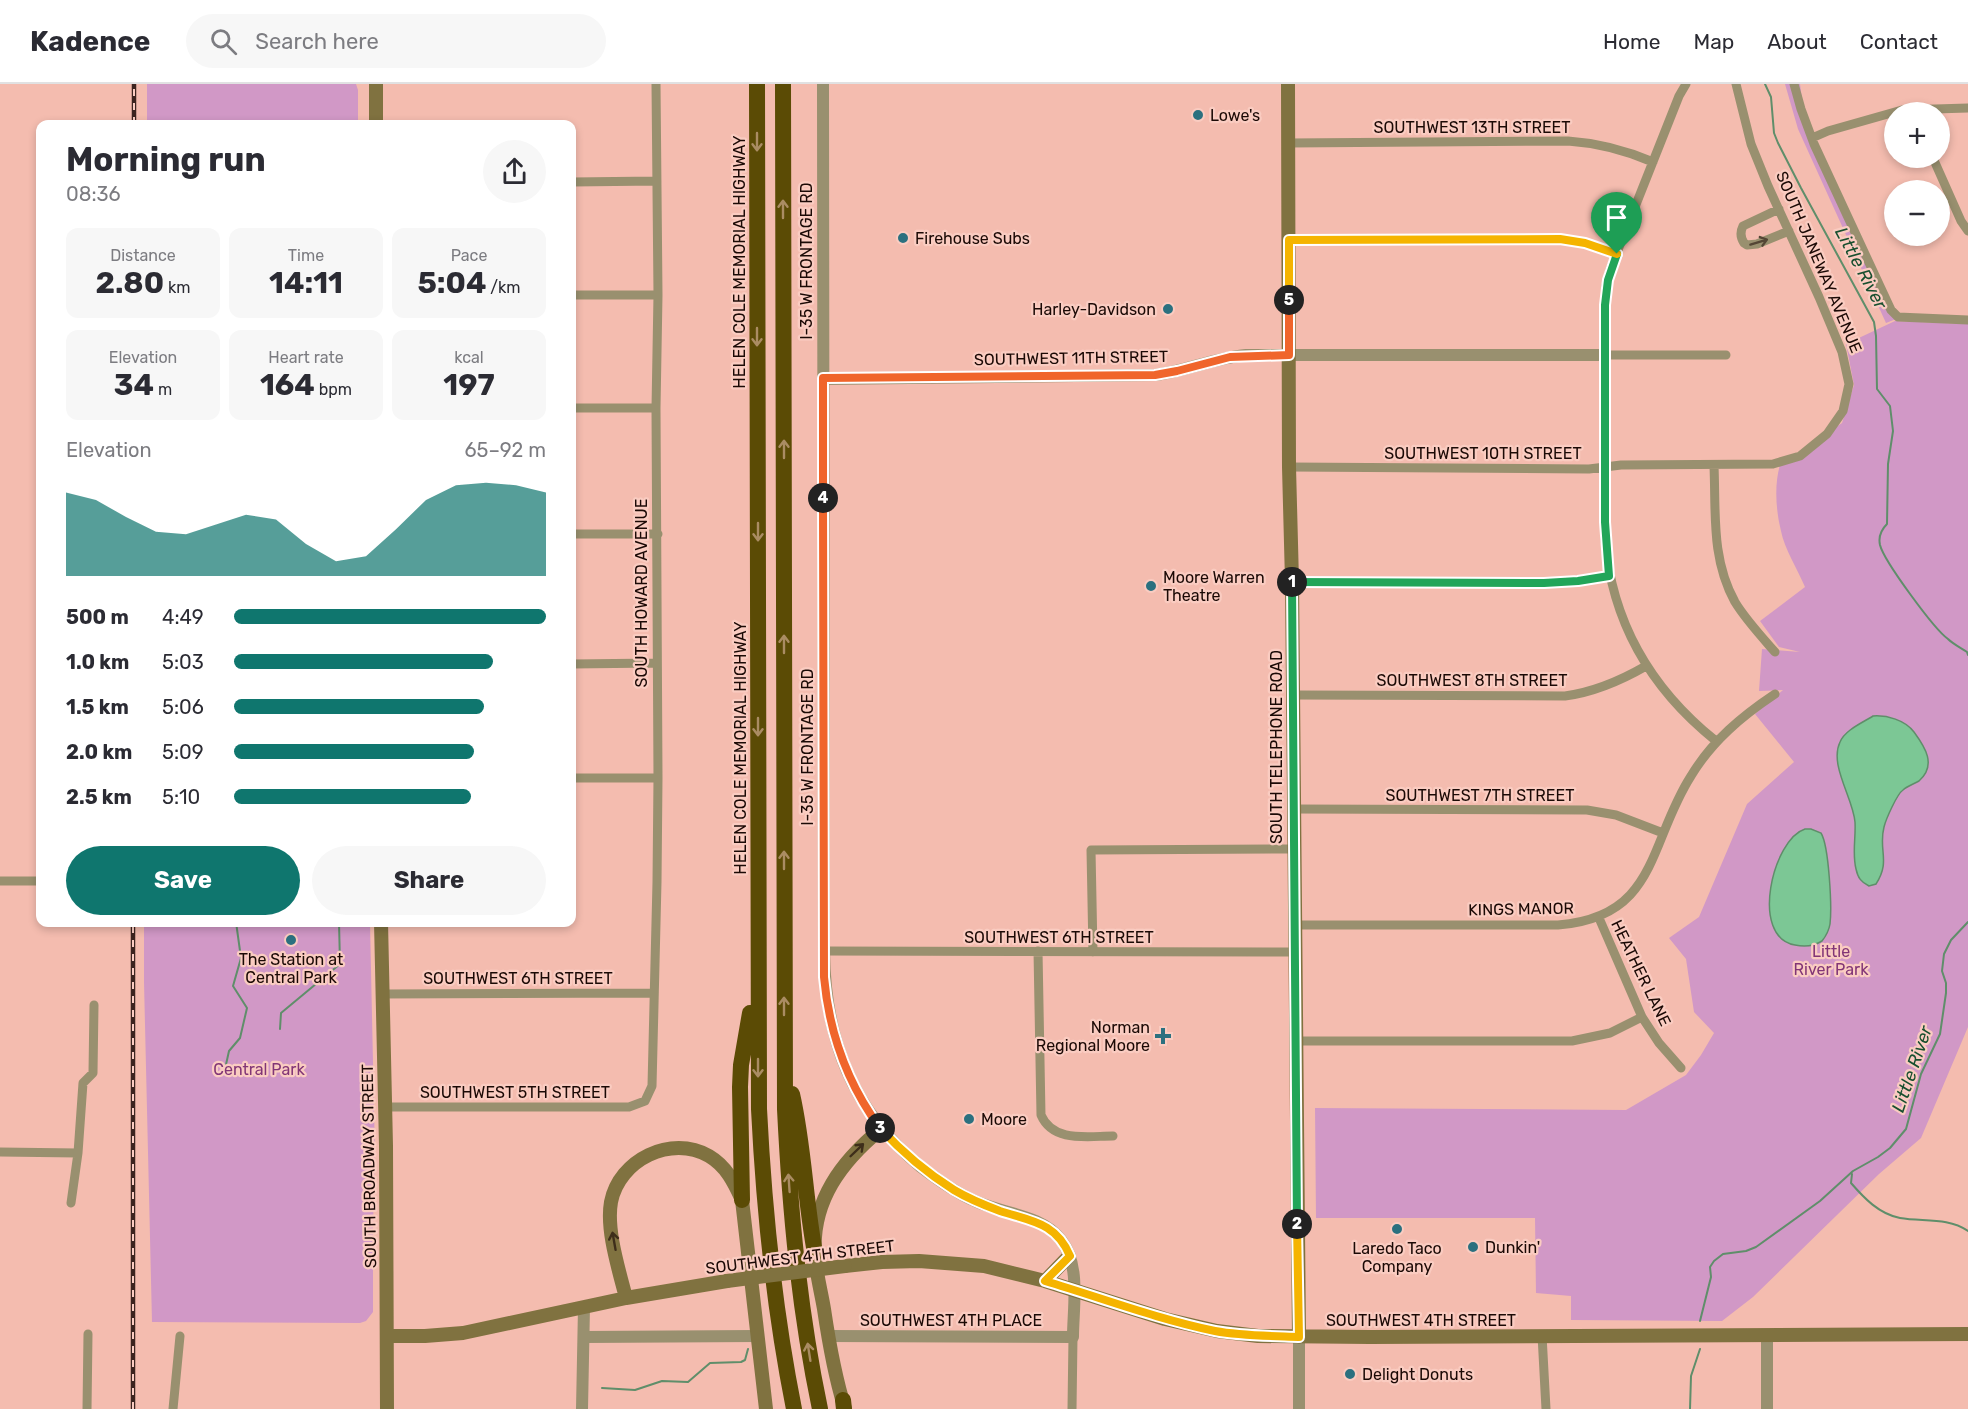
<!DOCTYPE html>
<html lang="en">
<head>
<meta charset="utf-8">
<style>
	:root { --surface:#fff; --page:#f7f7f7; --text:#2b2b33; --muted:#7c7c81; --line:#e1e1e2; --accent:#0f766e }
	body { margin:0; font-family:Rubik,sans-serif; background:var(--page); color:var(--text); height:100vh; display:flex; flex-direction:column; font-size:22px; white-space:nowrap }
	* { box-sizing:border-box; margin:0 }
	p { font-size:20px; color:var(--muted) }
	.icon { flex:none; width:33px; height:33px; fill:none; stroke:currentColor; stroke-width:2; stroke-linecap:round; stroke-linejoin:round }
	.map { position:relative; flex:1; overflow:hidden }
	.details { position:absolute; left:36px; top:36px; width:540px; height:807px; display:flex; flex-direction:column; background:var(--surface); border-radius:12px; box-shadow:0 3px 9px #0003 }
	.details>* { flex:none }
	.controls { position:absolute; left:1884px; top:18px; display:grid; gap:12px }
	.controls a { display:grid; place-items:center; width:66px; height:66px; border-radius:50%; background:var(--surface); box-shadow:0 3px 9px #0003; font-size:30px }
	.pin { position:absolute; display:grid; place-items:center; width:51px; height:51px; color:#fff; margin:-62px -26px; border-radius:50% 50% 50% 0; rotate:-45deg; box-shadow:0 0 6px #0007 }
	.pin .icon { rotate:45deg }
	.km { position:absolute; width:30px; height:30px; margin:-15px; border-radius:50%; background:#222; color:#fff; font-size:16px; line-height:30px; text-align:center }
	.round { display:grid; place-items:center; flex:none; width:63px; height:63px; border-radius:32px; background:var(--page) }
	.head { display:flex; align-items:center; justify-content:space-between; height:102px; padding:0 30px }
	h1 { font-size:33px; font-weight:700; line-height:45px }
	.figures { display:grid; grid-template-columns:repeat(3,1fr); gap:9px; height:102px; padding:6px 30px }
	.figures div { display:grid; align-content:center; border-radius:12px; background:var(--page); text-align:center }
	.figures b { font-size:30px; font-weight:700 }
	.figures small { font-size:16px; font-weight:400 }
	.figures p { font-size:16px }
	.chart { height:168px; padding:12px 30px }
	.chart p { display:flex; justify-content:space-between }
	.chart svg { width:100%; height:108px; margin-top:6px; fill:var(--accent); opacity:.7 }
	.button { display:flex; gap:12px; margin-top:auto; padding:12px 30px }
	.button a { flex:1; height:69px; border-radius:36px; background:var(--accent); color:#fff; font-size:24px; font-weight:700; line-height:69px; text-align:center }
	.button a+a { background:var(--page); color:var(--text) }
	ul { padding:0 30px; list-style:none; font-size:20px }
	li { display:grid; grid-template-columns:96px 72px 1fr; align-items:center; height:45px }
	li i { height:15px; border-radius:8px; background:var(--accent) }
	header { display:flex; align-items:center; gap:36px; box-sizing:border-box; height:84px; padding:0 30px; background:var(--surface); border-bottom:2px solid var(--line) }
	header strong { font-size:28px }
	nav { display:flex; gap:33px; margin-inline-start:auto; font-size:21px }
	.search { width:420px; height:54px; background:var(--page); display:flex; align-items:center; gap:15px; box-sizing:border-box; padding:0 21px; border-radius:33px; color:var(--muted); font-size:22px }
	.map>svg:first-child { display:block }
	.park { fill:#d198c6 }
	.water { fill:#7cc795; stroke:#5f8e6a; stroke-width:1.5 }
	.lines { fill:none; stroke-linecap:round; stroke-linejoin:round }
	.stream { stroke:#5f8e6a; stroke-width:2 }
	.minor { stroke:#99906f; stroke-width:9 }
	.tertiary { stroke:#99906f; stroke-width:12 }
	.secondary { stroke:#807240; stroke-width:14 }
	.motorway { stroke:#5b4b05; stroke-width:16 }
	.rail-casing { stroke:#3c241f; stroke-width:4.5 }
	.rail { stroke:#faccc1; stroke-width:2; stroke-dasharray:7; stroke-linecap:butt }
	.secondary-bridge { stroke:#807240; stroke-width:14 }
	.oneway { stroke:#aa8c63 }
	.oneway2 { stroke:#544635 }
	.oneway3 { stroke:#3e2e1a }
	.split-1-casing { stroke:#fff; stroke-width:12 }
	.split-2-casing { stroke:#fff; stroke-width:12 }
	.split-3-casing { stroke:#fff; stroke-width:12 }
	.split-4-casing { stroke:#fff; stroke-width:12 }
	.split-5-casing { stroke:#fff; stroke-width:12 }
	.split-6-casing { stroke:#fff; stroke-width:12 }
	.split-1 { stroke:#22a559; stroke-width:8 }
	.split-2 { stroke:#22a559; stroke-width:8 }
	.split-3 { stroke:#f5b400; stroke-width:8 }
	.split-4 { stroke:#f0652b; stroke-width:8 }
	.split-5 { stroke:#f0652b; stroke-width:8 }
	.split-6 { stroke:#f5b400; stroke-width:8 }
	.poi-dot { fill:#2b707f; stroke:#faccc1; stroke-width:2 }
	.labels { text-anchor:middle; dominant-baseline:central; stroke-width:4.5; stroke-linejoin:round; paint-order:stroke }
	.poi-label { font-size:16px; fill:#1b0905; stroke:#faccc1; text-anchor:start }
	.street-label { font-size:16px; fill:#1b0905; stroke:#faccc1 }
	.park-label { font-size:16px; fill:#823576; stroke:#faccc1 }
	.water-label { font-size:18px; font-style:italic; fill:#184f2f; stroke:#faccc1 }
</style>
</head>
<body>
<header>
<strong>Kadence</strong>
<div class="search"><svg class="icon" aria-label="search" viewBox="0 0 24 24"><circle cx="10" cy="10" r="6"/><path d="M15 15l6 6"/></svg>Search here</div>
<nav><a>Home</a><a>Map</a><a>About</a><a>Contact</a></nav>
</header>
<div class="map">
<svg width="1968" height="1325" viewBox="0 0 1968 1325">
	<rect width="100%" height="100%" fill="#f4bcaf"/>
	<!-- park -->
	<path class="park" d="M147 0H356L358 6V40H147Z
		M1785 0H1800L1805 37 1896 235 1886 239 1798 45Z
		M1895 237 1968 240V943L1921 1054 1879 1090 1753 1213 1722 1237 1571 1236V1212L1536 1209 1535 1134H1316L1315 1024 1626 1026 1686 991 1701 971 1714 949 1694 928 1686 875 1669 854 1699 833 1747 720 1794 678 1755 630 1783 606 1759 607 1762 565 1800 568 1779 563 1760 537 1805 503C1798 486 1784 464 1781 447 1776 427 1774 401 1780 381L1842 339 1854 301 1846 260Z
		M144 839H370L375 1072 373 1140V1228L366 1237 360 1239 152 1238 144 898Z"/>
	<!-- water -->
	<path class="water" d="M1873 632C1887 631 1905 636 1914 648 1925 663 1937 681 1919 697 1914 700 1907 702 1903 706 1897 710 1886 735 1884 743 1878 766 1891 777 1876 800L1869 802C1861 798 1858 794 1856 785 1852 769 1856 754 1855 738 1853 714 1829 681 1840 658 1845 646 1862 639 1873 632Z
		M1805 745H1811L1821 749C1829 762 1832 823 1830 840 1829 846 1826 852 1822 857 1814 862 1804 863 1795 861 1749 853 1773 755 1805 745Z"/>
	<g class="lines">
		<!-- stream -->
		<path class="stream" d="M1765 0 1771 13 1774 49 1778 59 1801 104 1874 238 1876 252 1877 305 1890 322 1893 347 1888 380 1887 440C1881 446 1878 452 1880 461 1884 477 1934 545 1948 555 1953 560 1961 564 1967 568L1968 571
			M280 945 281 929 340 880 339 838
			M225 985 229 967 240 954 247 924 233 902 241 874 236 838
			M1852 1090 1851 1099C1864 1114 1879 1130 1900 1134 1923 1138 1948 1133 1968 1147
			M1700 1237 1711 1193 1710 1183 1714 1177 1723 1170 1746 1167 1756 1163 1820 1117 1853 1087 1878 1073 1890 1064 1906 1045 1921 990 1940 950 1946 909V899L1942 887 1944 870 1951 856 1968 838
			M602 1304 635 1306 662 1297 688 1298 710 1279 741 1278 745 1276 748 1265
			M1690 1325 1691 1292 1700 1265"/>
		<!-- minor -->
		<path class="minor" d="M1686 0 1679 12 1610 186 1606 202 1605 455C1612 540 1651 605 1716 657
			M1794 0 1801 25 1814 60 1891 226 1898 233 1968 236
			M1812 54 1828 47 1902 26 1968 24
			M1289 59 1568 57C1598 59 1625 66 1653 78
			M1933 74 1961 137 1968 147
			M572 98 657 97
			M1779 125 1743 142C1740 148 1740 153 1744 159L1747 161 1757 160 1789 147
			M1289 156 1560 155 1585 159 1617 169
			M572 211H658
			M1605 271H1726
			M572 324H656
			M1714 382C1716 428 1711 475 1735 518 1746 536 1761 552 1775 568
			M1289 383 1589 385 1621 381 1773 380 1800 372 1827 350 1843 327 1849 300 1842 268 1819 213 1768 102 1751 60 1736 0
			M572 450H658
			M1292 497 1544 499 1593 495 1609 492
			M572 580 657 579
			M1293 611 1565 612C1595 608 1620 597 1646 582
			M572 694H658
			M1294 725 1587 726 1616 731 1663 749
			M0 797H37
			M1599 834 1642 933 1659 959 1681 984
			M1294 841H1558C1658 833 1648 759 1691 692 1712 657 1742 632 1775 610
			M824 867 1294 868
			M1038 867 1041 1031C1053 1059 1088 1052 1113 1052
			M1093 868 1091 766 1294 765
			M382 910 654 909
			M1295 957H1572L1610 949 1642 933
			M384 1023H629L645 1017 652 1002 657 798 658 694 656 324 658 211 656 0
			M0 1068 78 1069
			M71 1119 78 1069 83 999 93 989 94 921
			M1542 1251 1546 1325
			M87 1325 88 1250
			M173 1325 180 1252
			M1072 1325 1073 1253"/>
		<!-- tertiary -->
		<path class="tertiary" d="M823 0 824 867C825 955 852 1027 921 1083 938 1096 956 1109 975 1117 1003 1130 1041 1130 1061 1156 1081 1181 1073 1223 1073 1253L828 1252
			M823 295 1155 291C1186 287 1214 274 1246 271H1605
			M584 1253 757 1252
			M1299 1253V1325
			M582 1325 584 1223
			M1767 1325V1252"/>
		<!-- secondary -->
		<path class="secondary" d="M376 0V40
			M1288 0 1289 383 1292 497 1299 1253
			M381 838 386 1062 387 1325
			M845 1182 882 1178 919 1177 984 1182 1045 1197 1165 1235 1217 1247 1258 1252 1370 1253 1968 1250
			M1045 1197 1069 1172
			M626 1214C619 1186 606 1146 611 1118 619 1076 671 1050 709 1072 726 1082 734 1098 742 1116L766 1325
			M387 1252H425L463 1249 626 1214 727 1197
			M845 1325C835 1293 829 1259 824 1225 821 1207 816 1189 815 1171 811 1117 842 1077 881 1045"/>
		<!-- motorway -->
		<path class="motorway" d="M757 0 759 1025C764 1126 774 1225 794 1325
			M783 0 785 1025C790 1127 799 1225 820 1325
			M792 1010C804 1062 805 1116 815 1169
			M742 1116 740 1003 741 981 750 929
			M843 1316 844 1325"/>
		<!-- rail casing -->
		<g class="rail-casing">
			<path id="rail" d="M134 40V0
				M133 1325V838"/>
		</g>
		<!-- rail -->
		<use href="#rail" class="rail"/>
		<!-- secondary-bridge -->
		<path class="secondary-bridge" d="M727 1197 845 1182"/>
	</g>
	<!-- one-way arrows -->
	<defs><path id="oneway-shaft" d="M-6 0H5M1.5-3L5.5 0L1.5 3" fill="none" stroke-width="1.6" stroke-linecap="round" stroke-linejoin="round" transform="scale(1.5)"/></defs>
	<g class="oneway">
		<use href="#oneway-shaft" transform="translate(757 58) rotate(90)"/>
		<use href="#oneway-shaft" transform="translate(783 125) rotate(-90)"/>
		<use href="#oneway-shaft" transform="translate(757 253) rotate(90)"/>
		<use href="#oneway-shaft" transform="translate(784 365) rotate(-90)"/>
		<use href="#oneway-shaft" transform="translate(758 448) rotate(90)"/>
		<use href="#oneway-shaft" transform="translate(784 560) rotate(-90)"/>
		<use href="#oneway-shaft" transform="translate(758 643) rotate(90)"/>
		<use href="#oneway-shaft" transform="translate(784 776) rotate(-90)"/>
		<use href="#oneway-shaft" transform="translate(784 922) rotate(-90)"/>
		<use href="#oneway-shaft" transform="translate(758 984) rotate(90)"/>
		<use href="#oneway-shaft" transform="translate(789 1099) rotate(-94)"/>
		<use href="#oneway-shaft" transform="translate(809 1268) rotate(-99)"/>
	</g>
	<use class="oneway2" href="#oneway-shaft" transform="translate(1759 158) rotate(-17)"/>
	<g class="oneway3">
		<use href="#oneway-shaft" transform="translate(857 1066) rotate(-44)"/>
		<use href="#oneway-shaft" transform="translate(614 1157) rotate(-100)"/>
	</g>
	<g class="lines">
		<!-- split-1 casing -->
		<g class="split-1-casing">
			<path id="split-1" d="M1292 498 1544 499 1578 497 1609 492 1605 438V221L1608 196 1617 170"/>
		</g>
		<!-- split-2 casing -->
		<g class="split-2-casing">
			<path id="split-2" d="M1292 498 1297 1140"/>
		</g>
		<!-- split-3 casing -->
		<g class="split-3-casing">
			<path id="split-3" d="M880 1044C902 1068 927 1089 954 1106 969 1115 984 1121 1000 1127 1030 1137 1056 1138 1070 1172L1045 1197C1102 1214 1157 1235 1215 1247 1242 1252 1271 1252 1299 1253L1297 1140"/>
		</g>
		<!-- split-4 casing -->
		<g class="split-4-casing">
			<path id="split-4" d="M823 414 824 893C829 948 847 999 880 1044"/>
		</g>
		<!-- split-5 casing -->
		<g class="split-5-casing">
			<path id="split-5" d="M823 414V294L1155 291 1177 287 1230 273 1289 271V216"/>
		</g>
		<!-- split-6 casing -->
		<g class="split-6-casing">
			<path id="split-6" d="M1289 216V156L1560 155 1585 159 1617 170"/>
		</g>
		<!-- split-1 -->
		<use href="#split-1" class="split-1"/>
		<!-- split-2 -->
		<use href="#split-2" class="split-2"/>
		<!-- split-3 -->
		<use href="#split-3" class="split-3"/>
		<!-- split-4 -->
		<use href="#split-4" class="split-4"/>
		<!-- split-5 -->
		<use href="#split-5" class="split-5"/>
		<!-- split-6 -->
		<use href="#split-6" class="split-6"/>
	</g>
	<!-- markers -->
	<g class="poi-dot">
		<circle cx="1198" cy="31" r="6"/>
		<circle cx="903" cy="154" r="6"/>
		<circle cx="1168" cy="225" r="6"/>
		<circle cx="1151" cy="502" r="6"/>
		<circle cx="291" cy="856" r="6"/>
		<path d="M1160 943h6v6h6v6h-6v6h-6v-6h-6v-6h6z"/>
		<circle cx="969" cy="1035" r="6"/>
		<circle cx="1397" cy="1145" r="6"/>
		<circle cx="1473" cy="1163" r="6"/>
		<circle cx="1350" cy="1290" r="6"/>
	</g>
	<g class="labels">
		<!-- poi labels -->
		<g class="poi-label">
			<text x="1210" y="31">Lowe's</text>
			<text x="915" y="154">Firehouse Subs</text>
			<text x="1156" y="225" text-anchor="end">Harley-Davidson</text>
			<text x="1163" y="493">Moore Warren<tspan x="1163" dy="18">Theatre</tspan></text>
			<text x="291" y="875" text-anchor="middle">The Station at<tspan x="291" dy="18">Central Park</tspan></text>
			<text x="1150" y="943" text-anchor="end">Norman<tspan x="1150" dy="18">Regional Moore</tspan></text>
			<text x="981" y="1035">Moore</text>
			<text x="1485" y="1163">Dunkin'</text>
			<text x="1397" y="1164" text-anchor="middle">Laredo Taco<tspan x="1397" dy="18">Company</tspan></text>
			<text x="1362" y="1290">Delight Donuts</text>
		</g>
		<!-- street labels -->
		<g class="street-label">
			<text x="1472" y="43">SOUTHWEST 13TH STREET</text>
			<text transform="translate(806 177) rotate(-90)">I-35 W FRONTAGE RD</text>
			<text transform="translate(739 178) rotate(-90)">HELEN COLE MEMORIAL HIGHWAY</text>
			<text transform="translate(1819 178) rotate(67)">SOUTH JANEWAY AVENUE</text>
			<text transform="translate(1071 274) rotate(-1)">SOUTHWEST 11TH STREET</text>
			<text x="1483" y="369">SOUTHWEST 10TH STREET</text>
			<text transform="translate(641 509) rotate(-90)">SOUTH HOWARD AVENUE</text>
			<text x="1472" y="596">SOUTHWEST 8TH STREET</text>
			<text transform="translate(807 663) rotate(-90)">I-35 W FRONTAGE RD</text>
			<text transform="translate(1276 663) rotate(-90)">SOUTH TELEPHONE ROAD</text>
			<text transform="translate(740 664) rotate(-90)">HELEN COLE MEMORIAL HIGHWAY</text>
			<text x="1480" y="711">SOUTHWEST 7TH STREET</text>
			<text transform="translate(1521 825) rotate(-1)">KINGS MANOR</text>
			<text x="1059" y="853">SOUTHWEST 6TH STREET</text>
			<text transform="translate(1641 889) rotate(64)">HEATHER LANE</text>
			<text x="518" y="894">SOUTHWEST 6TH STREET</text>
			<text x="515" y="1008">SOUTHWEST 5TH STREET</text>
			<text transform="translate(369 1082) rotate(-91)">SOUTH BROADWAY STREET</text>
			<text transform="translate(800 1173) rotate(-7)">SOUTHWEST 4TH STREET</text>
			<text x="951" y="1236">SOUTHWEST 4TH PLACE</text>
			<text x="1421" y="1236">SOUTHWEST 4TH STREET</text>
		</g>
		<!-- park labels -->
		<g class="park-label">
			<text x="1831" y="867">Little<tspan x="1831" dy="18">River Park</tspan></text>
			<text x="259" y="985">Central Park</text>
		</g>
		<!-- water labels -->
		<g class="water-label">
			<text transform="translate(1861 184) rotate(62)">Little River</text>
			<text transform="translate(1912 985) rotate(-71)">Little River</text>
		</g>
	</g>
</svg>
<div class="controls">
<a>+</a>
<a>−</a>
</div>
<div class="pin" style="left:1617px;top:170px;background:#1e9e55"><svg class="icon" aria-label="arrive" viewBox="0 0 24 24"><path d="M6 21V4h12l-3 4 3 4H6"/></svg></div>
<b class="km" style="left:1292px;top:498px">1</b>
<b class="km" style="left:1297px;top:1140px">2</b>
<b class="km" style="left:880px;top:1044px">3</b>
<b class="km" style="left:823px;top:414px">4</b>
<b class="km" style="left:1289px;top:216px">5</b>
<section class="details">
<div class="head"><div><h1>Morning run</h1><p>08:36</p></div><a class="round"><svg class="icon" aria-label="share" viewBox="0 0 24 24"><path d="M12 15V3M7 8l5-5 5 5M5 13v7h14v-7"/></svg></a></div>
<div class="figures">
<div><p>Distance</p><b>2.80<small> km</small></b></div>
<div><p>Time</p><b>14:11</b></div>
<div><p>Pace</p><b>5:04<small> /km</small></b></div>
</div>
<div class="figures">
<div><p>Elevation</p><b>34<small> m</small></b></div>
<div><p>Heart rate</p><b>164<small> bpm</small></b></div>
<div><p>kcal</p><b>197</b></div>
</div>
<div class="chart"><p><span>Elevation</span>65–92 m</p>
<svg viewBox="0 0 160 44" preserveAspectRatio="none"><path d="M0 44V10L10 13L20 20L30 26L40 27L50 23L60 19L70 21L80 31L90 38L100 36L110 25L120 13L130 7L140 6L150 7L160 10V44z"/></svg>
</div>
<ul>
<li><b>500 m</b>4:49<i style="width:100%"></i></li>
<li><b>1.0 km</b>5:03<i style="width:83%"></i></li>
<li><b>1.5 km</b>5:06<i style="width:80%"></i></li>
<li><b>2.0 km</b>5:09<i style="width:77%"></i></li>
<li><b>2.5 km</b>5:10<i style="width:76%"></i></li>
</ul>
<div class="button"><a>Save</a><a>Share</a></div>
</section>
</div>
</body>
</html>
